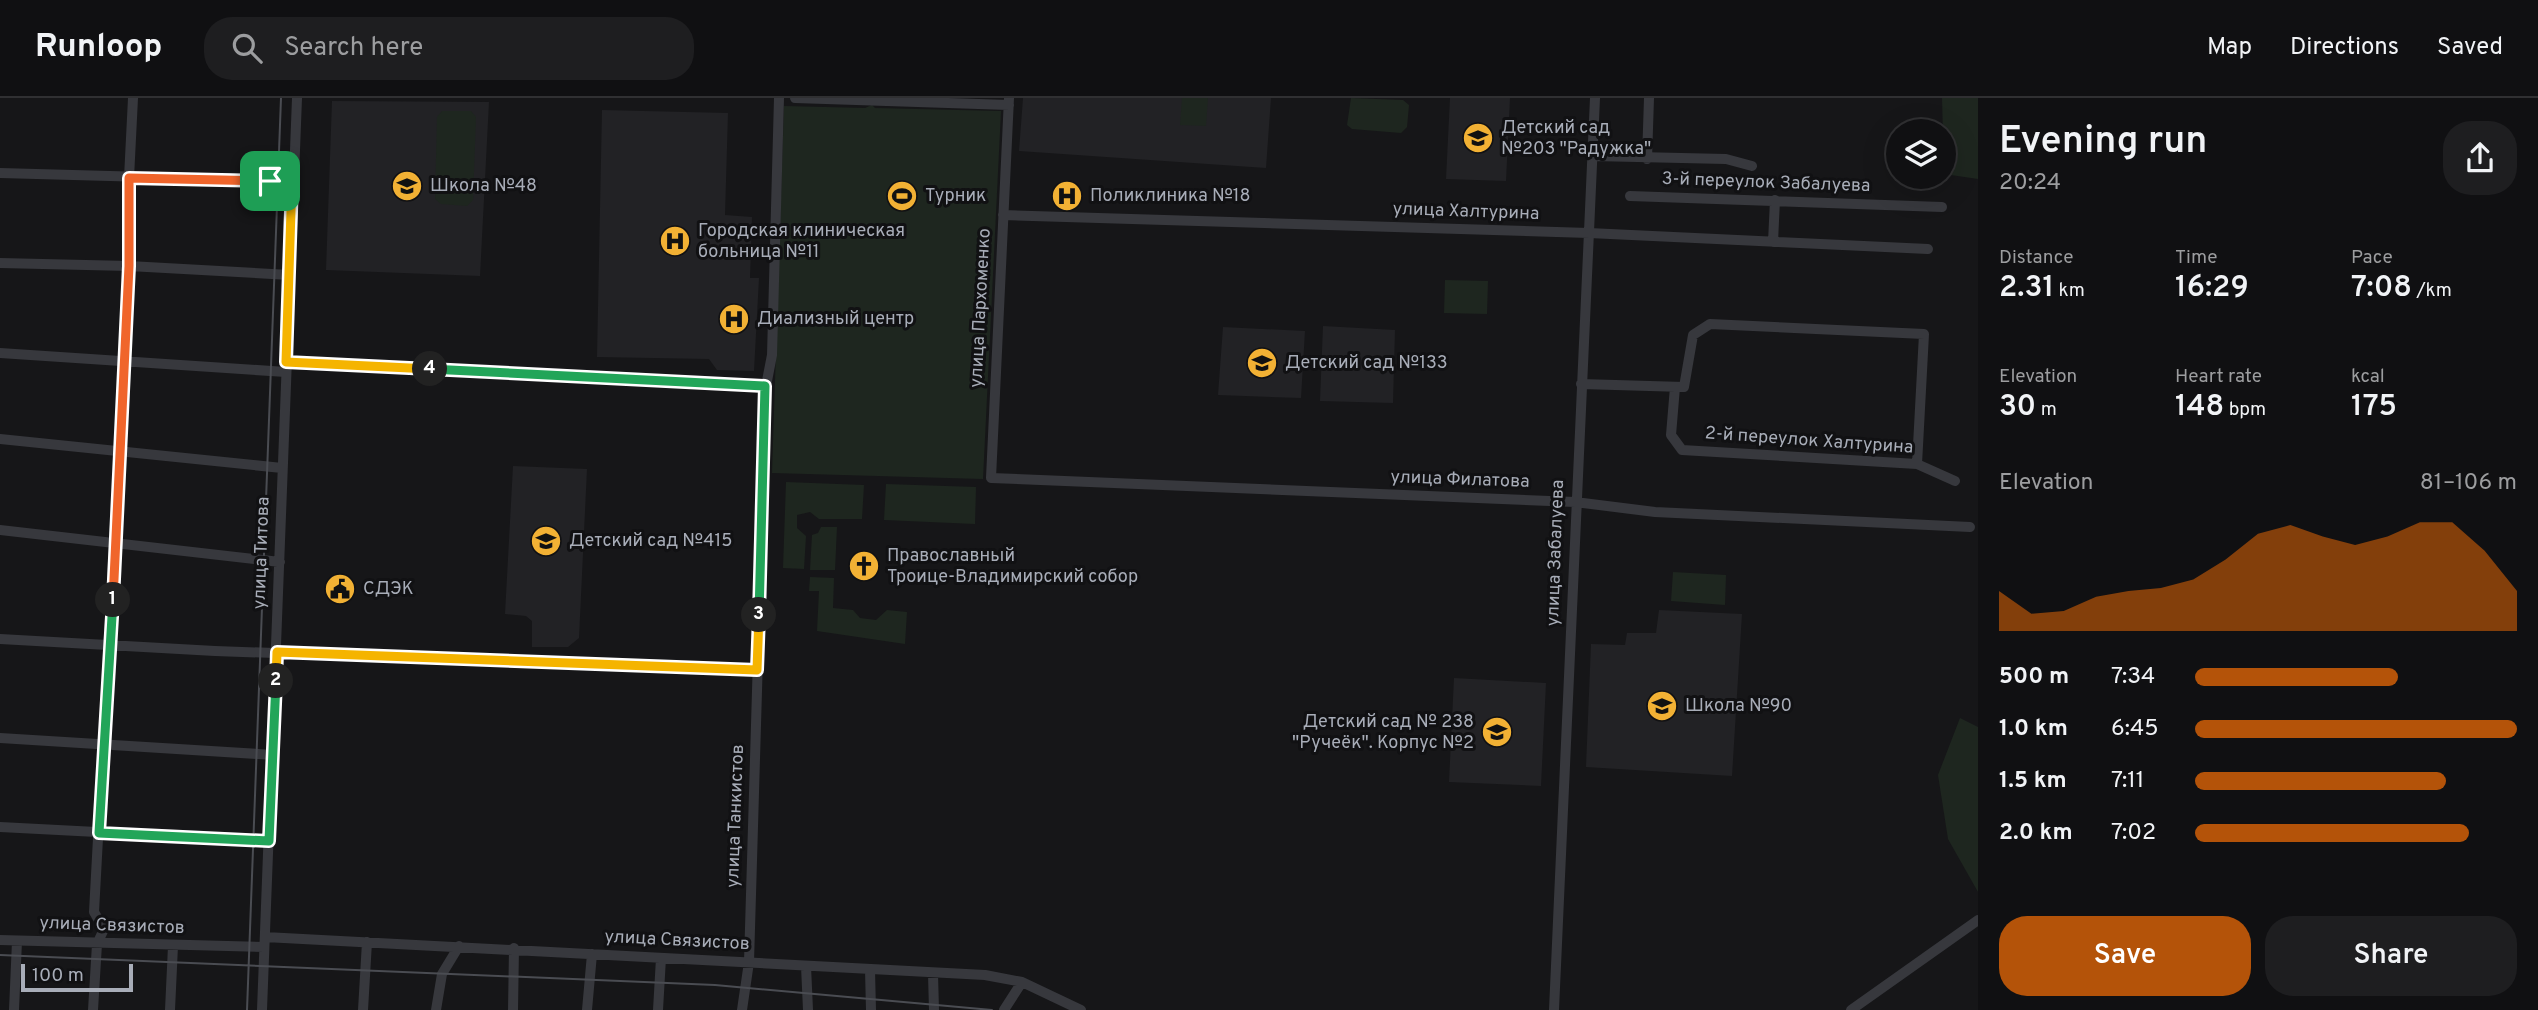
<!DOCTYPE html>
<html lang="en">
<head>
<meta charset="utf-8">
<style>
	:root { --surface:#101012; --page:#1e1e20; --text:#f1f3f6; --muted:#9c9d9f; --line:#303032; --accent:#b45309 }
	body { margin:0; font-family:Overpass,sans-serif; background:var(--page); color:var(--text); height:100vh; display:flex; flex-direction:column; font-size:26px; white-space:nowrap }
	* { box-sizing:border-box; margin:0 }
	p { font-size:23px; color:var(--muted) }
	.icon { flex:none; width:38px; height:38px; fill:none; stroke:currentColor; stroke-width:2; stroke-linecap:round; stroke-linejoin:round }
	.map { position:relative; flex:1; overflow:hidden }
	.side { display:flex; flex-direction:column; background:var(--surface); width:560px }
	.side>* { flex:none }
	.buttons { position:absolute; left:1886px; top:21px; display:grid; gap:14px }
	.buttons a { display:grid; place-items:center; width:70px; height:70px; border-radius:50%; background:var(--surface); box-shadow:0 7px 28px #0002,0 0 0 2px var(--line); font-size:35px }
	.scale { position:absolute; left:21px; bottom:18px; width:112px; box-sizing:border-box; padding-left:7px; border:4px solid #a8adb8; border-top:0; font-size:19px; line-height:24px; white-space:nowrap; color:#a8adb8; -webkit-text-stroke:5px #111113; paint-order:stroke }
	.pin { position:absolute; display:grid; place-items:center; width:60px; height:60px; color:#fff; margin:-30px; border-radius:14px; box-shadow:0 4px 10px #0006 }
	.km { position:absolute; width:35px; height:35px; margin:-18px; border-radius:50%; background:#222; color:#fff; font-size:19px; line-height:35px; text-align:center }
	.round { display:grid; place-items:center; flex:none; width:74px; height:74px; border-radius:28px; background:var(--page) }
	.headline { display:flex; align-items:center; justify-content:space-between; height:119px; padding:0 21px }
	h1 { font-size:38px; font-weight:600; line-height:52px }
	.metrics { display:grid; grid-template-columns:repeat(3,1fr); gap:10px; height:119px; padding:7px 21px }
	.metrics div { display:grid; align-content:center }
	.metrics b { font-size:30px; font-weight:600 }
	.metrics small { font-size:19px; font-weight:400 }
	.metrics p { font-size:19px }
	.chart { height:196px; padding:14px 21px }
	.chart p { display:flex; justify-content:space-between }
	.chart svg { width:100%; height:126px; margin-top:7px; fill:var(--accent); opacity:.7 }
	.primary-button { display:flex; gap:14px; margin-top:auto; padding:14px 21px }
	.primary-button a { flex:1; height:80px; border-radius:28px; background:var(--accent); color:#fff; font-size:28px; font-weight:600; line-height:80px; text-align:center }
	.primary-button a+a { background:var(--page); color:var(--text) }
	ul { padding:0 21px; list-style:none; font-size:23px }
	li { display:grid; grid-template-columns:112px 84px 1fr; align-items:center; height:52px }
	li i { height:18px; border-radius:9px; background:var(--accent) }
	header { display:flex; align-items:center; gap:42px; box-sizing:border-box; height:98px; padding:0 35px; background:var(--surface); border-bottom:2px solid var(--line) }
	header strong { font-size:33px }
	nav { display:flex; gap:38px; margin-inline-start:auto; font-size:24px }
	.search { width:490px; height:63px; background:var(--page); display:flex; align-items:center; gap:18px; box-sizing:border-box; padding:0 24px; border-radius:28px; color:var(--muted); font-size:26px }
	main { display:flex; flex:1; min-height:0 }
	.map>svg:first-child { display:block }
	.built { fill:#222225 }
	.green { fill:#1e261f }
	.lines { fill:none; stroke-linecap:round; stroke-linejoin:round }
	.minor { stroke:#37383d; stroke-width:10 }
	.tram { stroke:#4a4c52; stroke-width:2 }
	.split-1-casing { stroke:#fff; stroke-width:14 }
	.split-2-casing { stroke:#fff; stroke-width:14 }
	.split-3-casing { stroke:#fff; stroke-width:14 }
	.split-4-casing { stroke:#fff; stroke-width:14 }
	.split-5-casing { stroke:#fff; stroke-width:14 }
	.split-1 { stroke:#f0652b; stroke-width:9 }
	.split-2 { stroke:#22a559; stroke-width:9 }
	.split-3 { stroke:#f5b400; stroke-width:9 }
	.split-4 { stroke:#22a559; stroke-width:9 }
	.split-5 { stroke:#f5b400; stroke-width:9 }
	.labels { text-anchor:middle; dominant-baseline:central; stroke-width:6; stroke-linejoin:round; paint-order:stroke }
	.poi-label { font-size:18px; fill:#a8adb8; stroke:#111113; text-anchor:start }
	.street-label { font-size:18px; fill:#a8adb8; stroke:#111113 }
</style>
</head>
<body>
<header>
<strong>Runloop</strong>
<div class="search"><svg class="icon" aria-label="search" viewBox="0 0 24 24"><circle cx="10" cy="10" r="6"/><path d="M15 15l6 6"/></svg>Search here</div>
<nav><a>Map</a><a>Directions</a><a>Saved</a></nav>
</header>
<main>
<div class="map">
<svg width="1978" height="912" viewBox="0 0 1978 912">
	<rect width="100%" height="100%" fill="#161618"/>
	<!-- built -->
	<path class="built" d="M1023 0H1271L1266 70 1019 53Z
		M1450 0H1510L1506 83 1446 81Z
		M332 3 489 4 480 178 326 172Z
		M602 12 728 15 725 117 752 119 750 180H759L754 273 717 272 709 261 597 259Z
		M1323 228 1395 232 1393 305 1320 303Z
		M1223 229 1305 233 1301 300 1218 297Z
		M513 368 587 371 579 540 568 549H532V523L526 518 505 516Z
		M1659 512 1742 516 1732 678 1586 669 1591 546 1625 547 1627 535H1656Z
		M1454 580 1546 585 1541 688 1449 684Z"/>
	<!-- green -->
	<path class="green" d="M1182 0H1208L1206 28 1180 27Z
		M1351 0 1403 2 1409 7 1407 29 1401 35 1352 31 1347 27Z
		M1942 0H1978V81L1944 76Z
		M872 7 875 10 1001 13 983 381 772 375 784 8 865 10Z
		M442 13H471L476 19 473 102 467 108 441 106 435 101 437 19Z
		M1445 182 1488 183 1487 216 1444 215Z
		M786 384 864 387 862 421H819L810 414 797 417V430L806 438 804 471 783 470Z
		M886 386 976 389 975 426 884 422Z
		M821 429H837L835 472H810L812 437 818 435Z
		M1673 474 1726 477 1725 507 1671 503Z
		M810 479 834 480 833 510 853 512 860 520 876 522 887 512 907 514 905 546 817 533 819 493H809Z
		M1960 620 1978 629V794L1948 741 1938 677Z"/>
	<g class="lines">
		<!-- minor -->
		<path class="minor" d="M795 0 1009 7
			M1009 0 991 380 1575 404 1655 414 1970 429
			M1593 58 1726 61 1752 68
			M1647 61 1649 0
			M0 75 292 83
			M1630 98 1942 109
			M1003 117 1589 135 1928 151
			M1773 144 1775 102
			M0 165 129 168 290 177
			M0 255 286 274
			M286 264 766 288
			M1581 286 1684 289 1693 237 1710 226 1924 236 1917 366
			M1675 289 1671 337 1682 352 1917 366 1955 383
			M0 341 282 370
			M0 432 280 464
			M0 541 215 553 757 572
			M0 640 274 657
			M0 729 269 743
			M265 839 985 877 1022 884 1081 912
			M0 842 264 849
			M806 868 808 912
			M870 872 871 912
			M933 876 934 912
			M14 912 17 843
			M93 912 97 846 104 831 94 814 129 168V80L133 0
			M170 912 173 848
			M262 912 297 0
			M363 912 367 844
			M436 912 442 876 459 848
			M513 912 514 850
			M587 912 592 856
			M658 912 661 860
			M742 912 749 864 766 288 772 257 779 0
			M1004 912 1022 884
			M1554 912 1595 0
			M1851 912 1978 822"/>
		<!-- tram -->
		<path class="tram" d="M0 857 715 887 992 912
			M247 912 281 0"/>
	</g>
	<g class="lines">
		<!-- split-1 casing -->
		<g class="split-1-casing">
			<path id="split-1" d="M113 502 129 168V80L270 83"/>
		</g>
		<!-- split-2 casing -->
		<g class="split-2-casing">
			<path id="split-2" d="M113 502 99 735 269 743 276 583"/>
		</g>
		<!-- split-3 casing -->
		<g class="split-3-casing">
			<path id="split-3" d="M276 583 277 554 757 572 759 517"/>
		</g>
		<!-- split-4 casing -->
		<g class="split-4-casing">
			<path id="split-4" d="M430 271 765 288 759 517"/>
		</g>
		<!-- split-5 casing -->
		<g class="split-5-casing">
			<path id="split-5" d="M270 83H292L286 264 430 271"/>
		</g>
		<!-- split-1 -->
		<use href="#split-1" class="split-1"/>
		<!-- split-2 -->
		<use href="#split-2" class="split-2"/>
		<!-- split-3 -->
		<use href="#split-3" class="split-3"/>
		<!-- split-4 -->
		<use href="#split-4" class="split-4"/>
		<!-- split-5 -->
		<use href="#split-5" class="split-5"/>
	</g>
	<!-- icons -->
	<defs>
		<g id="school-disc" transform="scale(1.575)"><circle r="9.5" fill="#f2b134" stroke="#111113"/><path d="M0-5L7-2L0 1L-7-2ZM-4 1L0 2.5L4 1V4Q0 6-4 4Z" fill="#111"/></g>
		<g id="stadium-disc" transform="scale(1.575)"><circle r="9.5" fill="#f2b134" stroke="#111113"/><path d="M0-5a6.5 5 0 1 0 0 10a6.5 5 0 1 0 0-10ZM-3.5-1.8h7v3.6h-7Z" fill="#111"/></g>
		<g id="hospital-disc" transform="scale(1.575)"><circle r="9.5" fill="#f2b134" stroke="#111113"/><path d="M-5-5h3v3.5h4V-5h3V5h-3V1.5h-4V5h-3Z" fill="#111"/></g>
		<g id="church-disc" transform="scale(1.575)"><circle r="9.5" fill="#f2b134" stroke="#111113"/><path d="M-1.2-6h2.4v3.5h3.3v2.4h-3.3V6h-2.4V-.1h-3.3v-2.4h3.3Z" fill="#111"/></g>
		<g id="civic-disc" transform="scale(1.575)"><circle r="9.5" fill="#f2b134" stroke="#111113"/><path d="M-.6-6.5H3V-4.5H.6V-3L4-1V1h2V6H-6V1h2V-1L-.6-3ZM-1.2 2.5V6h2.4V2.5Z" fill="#111"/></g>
	</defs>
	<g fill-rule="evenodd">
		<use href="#school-disc" x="1478" y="40"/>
		<use href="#school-disc" x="407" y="88"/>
		<use href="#stadium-disc" x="902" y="98"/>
		<use href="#hospital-disc" x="1067" y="98"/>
		<use href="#hospital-disc" x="675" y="143"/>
		<use href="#hospital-disc" x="734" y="221"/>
		<use href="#school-disc" x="1262" y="265"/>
		<use href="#school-disc" x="546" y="443"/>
		<use href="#church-disc" x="864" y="468"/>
		<use href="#civic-disc" x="340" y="491"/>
		<use href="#school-disc" x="1662" y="608"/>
		<use href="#school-disc" x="1497" y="634"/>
	</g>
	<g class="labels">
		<!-- poi labels -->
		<g class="poi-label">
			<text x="1501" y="30">Детский сад<tspan x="1501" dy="21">№203 "Радужка"</tspan></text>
			<text x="430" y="88">Школа №48</text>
			<text x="925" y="98">Турник</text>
			<text x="1090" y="98">Поликлиника №18</text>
			<text x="698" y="133">Городская клиническая<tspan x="698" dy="21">больница №11</tspan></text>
			<text x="757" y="221">Диализный центр</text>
			<text x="1285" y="265">Детский сад №133</text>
			<text x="569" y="443">Детский сад №415</text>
			<text x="887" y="458">Православный<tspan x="887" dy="21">Троице-Владимирский собор</tspan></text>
			<text x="363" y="491">СДЭК</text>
			<text x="1685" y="608">Школа №90</text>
			<text x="1474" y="624" text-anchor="end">Детский сад № 238<tspan x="1474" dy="21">"Ручеёк". Корпус №2</tspan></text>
		</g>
		<!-- street labels -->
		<g class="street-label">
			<text transform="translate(1766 85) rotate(2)">3-й переулок Забалуева</text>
			<text transform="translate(1466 114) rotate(2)">улица Халтурина</text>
			<text transform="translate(981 210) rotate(-87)">улица Пархоменко</text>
			<text transform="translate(1809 343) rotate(4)">2-й переулок Халтурина</text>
			<text transform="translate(1460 382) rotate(2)">улица Филатова</text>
			<text transform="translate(262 455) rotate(-88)">улица Титова</text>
			<text transform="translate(1556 455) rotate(-88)">улица Забалуева</text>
			<text transform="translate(736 718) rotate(-88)">улица Танкистов</text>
			<text transform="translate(112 828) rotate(2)">улица Связистов</text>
			<text transform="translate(677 843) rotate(3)">улица Связистов</text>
		</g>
	</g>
</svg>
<div class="buttons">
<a><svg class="icon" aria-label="layers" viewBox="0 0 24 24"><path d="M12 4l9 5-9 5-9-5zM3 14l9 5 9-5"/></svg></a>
</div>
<div class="scale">100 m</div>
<div class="pin" style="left:270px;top:83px;background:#1e9e55"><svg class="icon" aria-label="arrive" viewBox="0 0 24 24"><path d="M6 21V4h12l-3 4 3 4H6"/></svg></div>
<b class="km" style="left:113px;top:502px">1</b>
<b class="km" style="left:276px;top:583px">2</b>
<b class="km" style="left:759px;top:517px">3</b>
<b class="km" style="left:430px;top:271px">4</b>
</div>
<section class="side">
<div class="headline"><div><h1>Evening run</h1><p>20:24</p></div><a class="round"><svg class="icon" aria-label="share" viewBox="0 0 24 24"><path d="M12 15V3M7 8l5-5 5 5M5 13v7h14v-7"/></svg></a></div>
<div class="metrics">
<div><p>Distance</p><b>2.31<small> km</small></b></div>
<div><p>Time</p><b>16:29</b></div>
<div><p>Pace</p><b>7:08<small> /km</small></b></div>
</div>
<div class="metrics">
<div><p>Elevation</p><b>30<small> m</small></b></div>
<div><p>Heart rate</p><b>148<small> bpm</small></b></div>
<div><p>kcal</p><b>175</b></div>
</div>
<div class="chart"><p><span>Elevation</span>81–106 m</p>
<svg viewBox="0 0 160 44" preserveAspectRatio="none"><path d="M0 44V30L10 38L20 37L30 32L40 30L50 29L60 26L70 19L80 10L90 7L100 11L110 14L120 11L130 6L140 6L150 16L160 30V44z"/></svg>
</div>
<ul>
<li><b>500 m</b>7:34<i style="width:63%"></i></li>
<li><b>1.0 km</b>6:45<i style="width:100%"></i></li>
<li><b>1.5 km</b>7:11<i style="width:78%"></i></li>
<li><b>2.0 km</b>7:02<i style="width:85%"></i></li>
</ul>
<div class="primary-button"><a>Save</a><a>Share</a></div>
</section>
</main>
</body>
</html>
